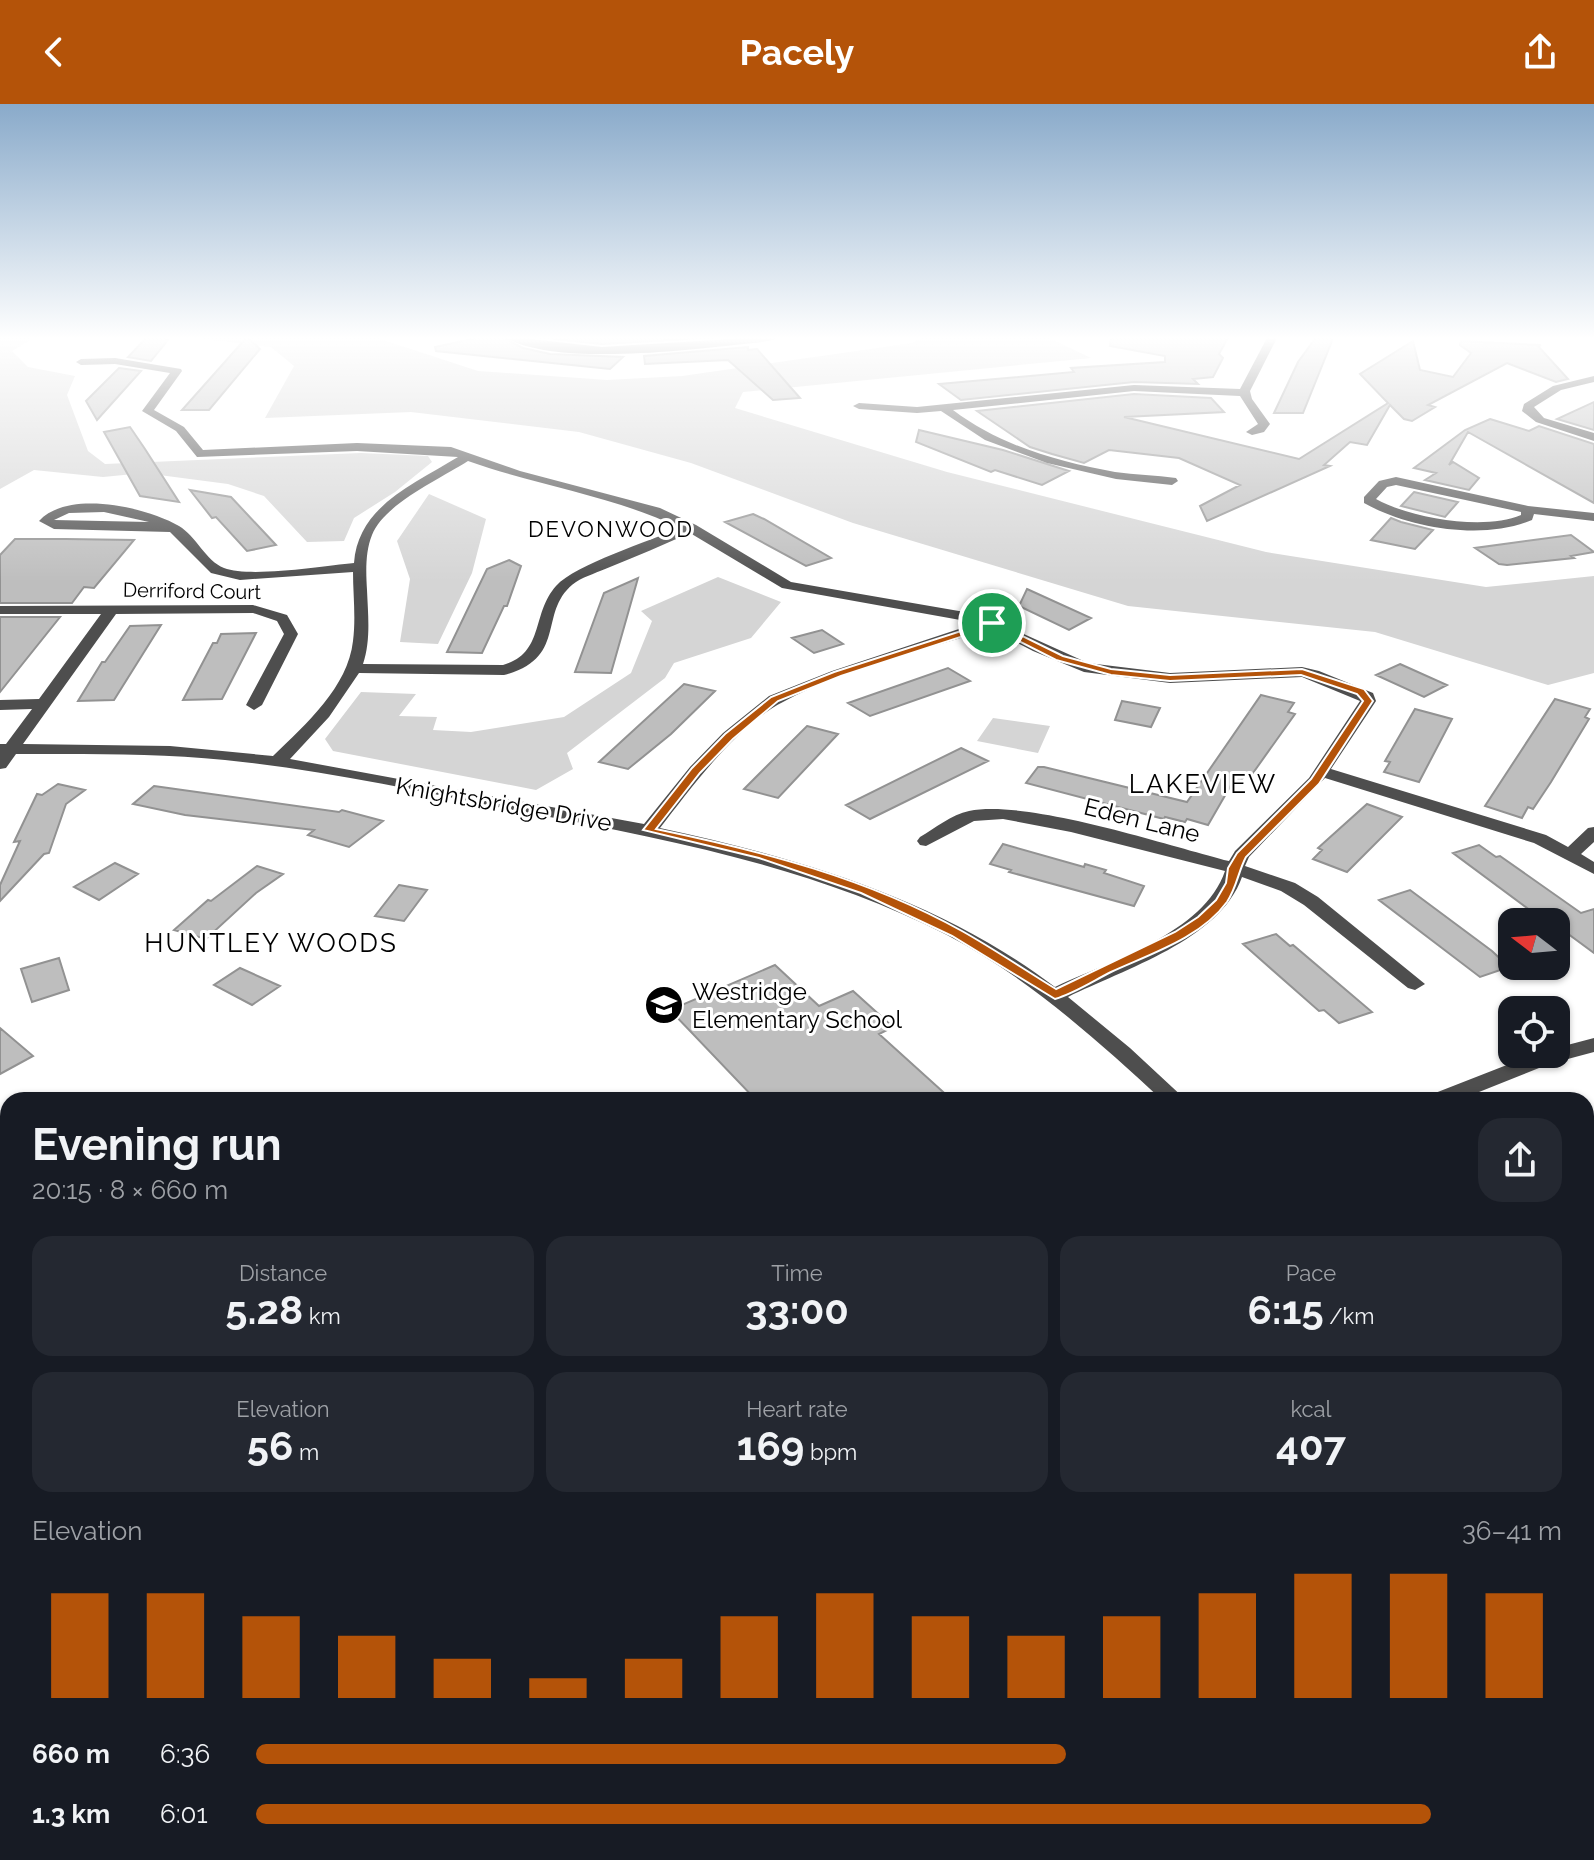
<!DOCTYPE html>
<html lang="en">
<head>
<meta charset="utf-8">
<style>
	:root { --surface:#171b24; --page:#242831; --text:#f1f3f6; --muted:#9ea1a6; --accent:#b45309 }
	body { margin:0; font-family:Raleway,sans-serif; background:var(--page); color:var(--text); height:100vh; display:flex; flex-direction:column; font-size:30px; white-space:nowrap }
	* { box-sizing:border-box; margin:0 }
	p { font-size:26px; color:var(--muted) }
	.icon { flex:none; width:44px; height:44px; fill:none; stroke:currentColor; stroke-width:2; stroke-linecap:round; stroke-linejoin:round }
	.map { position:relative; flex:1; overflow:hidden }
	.panel { position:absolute; left:0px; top:988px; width:1594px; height:768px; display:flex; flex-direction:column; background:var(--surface); border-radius:24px 24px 0 0; box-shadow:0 2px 6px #0004 }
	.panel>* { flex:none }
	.needle { width:52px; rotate:286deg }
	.tools { position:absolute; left:1498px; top:804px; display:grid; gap:16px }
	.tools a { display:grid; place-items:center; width:72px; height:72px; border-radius:16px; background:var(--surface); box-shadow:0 2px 6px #0004; font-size:40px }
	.pin { position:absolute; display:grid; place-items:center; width:68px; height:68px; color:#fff; margin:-34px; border:4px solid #fff; border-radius:50%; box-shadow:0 2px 8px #0007 }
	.round { display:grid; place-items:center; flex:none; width:84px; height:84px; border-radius:24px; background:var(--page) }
	.head { display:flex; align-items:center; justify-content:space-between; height:136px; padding:0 32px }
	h1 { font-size:44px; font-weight:700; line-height:60px }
	.stats { display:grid; grid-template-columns:repeat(3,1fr); gap:12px; height:136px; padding:8px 32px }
	.stats div { display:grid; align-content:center; border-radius:20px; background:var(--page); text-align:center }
	.stats b { font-size:40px; font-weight:700 }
	.stats small { font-size:22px; font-weight:400 }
	.stats p { font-size:22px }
	.chart { height:224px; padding:16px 32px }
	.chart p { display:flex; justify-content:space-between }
	.chart svg { width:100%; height:144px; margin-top:8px; stroke:var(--accent); stroke-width:6 }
	ul { padding:0 32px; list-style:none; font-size:26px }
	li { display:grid; grid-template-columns:128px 96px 1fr; align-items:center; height:60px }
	li i { height:20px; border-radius:10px; background:var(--accent) }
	header { display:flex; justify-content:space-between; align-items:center; height:104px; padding:0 32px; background:var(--accent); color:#fff; font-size:36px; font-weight:700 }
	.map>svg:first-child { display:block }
	.green { fill:#d5d5d5 }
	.building { fill:#bebebe; stroke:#929292; stroke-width:2 }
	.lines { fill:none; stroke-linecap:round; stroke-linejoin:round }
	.minor { fill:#4e4e4e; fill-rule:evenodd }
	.route { fill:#b45309; stroke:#fff; stroke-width:2; fill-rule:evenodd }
	.labels { text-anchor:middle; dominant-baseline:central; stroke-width:6; stroke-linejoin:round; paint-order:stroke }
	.far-street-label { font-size:20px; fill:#000; stroke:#fff }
	.far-neighbourhood-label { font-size:22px; letter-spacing:2px; fill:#000; stroke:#fff }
	.street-label { font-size:24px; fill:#000; stroke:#fff }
	.poi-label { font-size:24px; fill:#000; stroke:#fff; text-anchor:start }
	.neighbourhood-label { font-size:26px; letter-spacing:2px; fill:#000; stroke:#fff }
</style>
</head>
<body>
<header><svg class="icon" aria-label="back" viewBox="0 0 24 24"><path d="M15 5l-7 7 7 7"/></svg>Pacely<svg class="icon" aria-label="share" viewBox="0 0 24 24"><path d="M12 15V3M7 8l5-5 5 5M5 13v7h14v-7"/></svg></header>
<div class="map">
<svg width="1594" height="1756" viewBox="0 0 1594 1756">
	<rect width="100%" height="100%" fill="#fff"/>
	<!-- green -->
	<path class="green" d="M0 232H37L12 247 28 263 75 272 67 291 88 347 105 360 361 349 428 352 432 358 395 388 354 414 344 437 307 438 264 392 228 380 144 369 103 373 34 366 0 385Z
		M179 232H371L478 267 607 276 682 272 912 239 925 232H1045L1091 254 743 288 735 304 947 368 1266 448 1486 483 1594 472V569L1548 581 1375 528 1128 502 853 419 691 359 579 328 411 308 265 314 294 262 271 243Z
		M429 390 486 415 472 469 438 540 400 538 410 475 397 437Z
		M718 473 781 498 751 534 674 559 665 574 567 649 573 665 536 686 333 647 325 635 361 588 416 590 399 612 437 613 433 626 471 628 564 613 631 569 652 517 641 507Z
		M993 614 1050 622 1038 649 977 637Z
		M8 1163V1748H145L135 1756H0V1167Z"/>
	<!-- building -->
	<path class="building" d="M148 232H163L168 236 151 257 128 253Z
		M485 232H500L523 244 550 250 623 253 610 265 436 247 435 243Z
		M528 232H736L602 240Z
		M1111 232H1229L1219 250 1223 254 1213 273 1193 275 1198 280 1134 278 961 296 939 280 1074 268 1071 264 1165 258V252L1110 242Z
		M1317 232H1334L1303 309H1274L1298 258Z
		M247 233 260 245 209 306H182Z
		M1413 237 1420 266 1453 273 1471 249 1460 241 1461 237 1541 241 1538 242 1568 275 1556 278 1507 259 1428 301 1435 303 1412 317 1404 315 1390 301 1367 341 1350 338 1324 361 1330 362 1207 417 1200 402 1240 381 1179 354 1109 346 1084 359 1052 350 1030 343 977 307 1134 290 1211 294 1224 308 1124 313 1299 355 1388 299 1360 270Z
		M748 243V246L757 245 800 294 773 296 728 256 645 260 644 252Z
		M119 264 141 267 97 316 86 297Z
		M1594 298V326L1557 315Z
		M1490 315 1529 327 1539 322 1594 340V399L1468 328 1449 361 1453 358 1479 374 1469 386 1425 376 1436 369 1414 364 1465 326Z
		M130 323 145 345 179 398 140 392 104 328Z
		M919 326 1003 346 1069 367 1042 381 995 366 991 368 916 338Z
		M190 386 231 393 276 441 247 447 216 413 212 414Z
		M1414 388 1458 398 1445 413 1401 402Z
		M753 410 764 415 831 454 806 462 725 418Z
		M1391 414 1401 418 1433 426 1415 445 1371 436Z
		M1571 431 1594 448 1571 452 1574 454 1507 461 1499 460 1475 444Z
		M15 435H66L134 436 94 484 84 483 72 499H0V451Z
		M509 456 521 462 507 502H504L482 549 447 548 487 465Z
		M638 474 611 569 575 568 604 489Z
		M1027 485 1091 514 1069 526 1019 502Z
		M0 513H60L0 588Z
		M161 521 114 596 78 597 102 558H105L130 522Z
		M822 526 843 540 814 549 792 534Z
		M256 529 222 595 183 596 213 539H217L221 530Z
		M1400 560 1447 581 1424 593 1376 571Z
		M948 564 970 577 870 612 848 599Z
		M684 580 715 587 671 630 628 665 599 658Z
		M1261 591 1294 599 1288 608 1295 610 1253 669 1247 668 1240 678 1234 676 1208 721 1187 715 1185 718 1165 713 1164 715 1026 679 1038 663H1044L1187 698Z
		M1555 595 1590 605 1585 613 1589 615 1551 678 1533 705 1528 703 1522 714 1485 702Z
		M1122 597 1160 604 1151 623 1115 616Z
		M1415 605 1452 615 1419 678 1384 668 1390 658 1385 657Z
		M807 622 838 630 778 694 744 685Z
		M961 644 988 657 870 715 846 701Z
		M58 680 85 686 66 700 49 749 44 750 0 797V781L20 737 14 738 37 690 42 691Z
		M154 682 339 708 342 706 383 717 349 743 308 731 314 726 185 711 133 700Z
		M1367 700 1402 713 1347 768 1313 755 1322 746 1318 744Z
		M1003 740 1084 763 1085 760 1106 766 1104 769 1144 782 1134 802 1009 768 1011 766 990 760Z
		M1479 741 1496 753 1500 752 1581 809 1594 805V849L1556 821V818H1546L1453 749Z
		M115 759 138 770 99 796 74 783Z
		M257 762 283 770 256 789 206 835 174 826 208 796 211 797Z
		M399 781 427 786 404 817 375 812Z
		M1410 786 1492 847 1509 863 1480 873 1379 796Z
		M1276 830 1290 842 1293 841 1372 908 1339 919 1324 906 1319 907 1243 840Z
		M59 854 69 886 32 898 21 865Z
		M775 861 819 902 853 887 893 923 879 930 952 996H756L670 906Z
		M240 864 280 882 252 901 214 881Z
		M0 924 33 952 0 970Z"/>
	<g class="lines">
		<!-- minor -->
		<path class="minor" d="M503 232 602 243 782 232C770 239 749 239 734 241 679 247 549 262 503 232Z
			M1268 232H1278L1250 287 1252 295 1270 320 1264 328 1252 331 1246 328 1258 320 1240 292 1134 287 953 306C999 341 1058 358 1115 368 1135 371 1156 371 1176 374L1178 377 1172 381 1116 375 1047 359 985 336 941 307 917 309 859 305 853 302 859 299 917 303 1134 281 1240 285Z
			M115 254 181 265 182 267 154 306 184 323 203 346 357 339 451 343 520 367 660 404 696 421 791 478 982 511 1088 559 1170 569 1302 563 1319 567 1373 589 1376 597 1331 665 1546 731 1568 743 1588 724 1594 723V738L1581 750 1594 758V770L1534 739 1325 674 1249 753 1245 762 1295 779 1318 793 1425 880 1415 886 1408 884 1304 801 1281 787 1242 773C1220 836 1124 865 1068 893L1130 944 1186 996H1162C1096 935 1027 873 947 831 815 764 672 736 528 709 428 689 326 666 225 656 156 649 86 650 16 650L6 664 0 665V640H6L32 605 0 606V596L39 595 101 510H0V502L253 501 287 511 298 530 262 601 254 606 246 601 284 530 277 517 253 509 116 510 23 640 170 642 273 652C306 620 348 583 353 537 356 514 353 490 353 468L240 476 211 469 170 428 54 425 39 417C68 385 146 403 179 422 196 432 206 457 224 464 250 474 323 462 354 459 358 402 414 380 458 353L357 347 197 353 176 327 142 307 170 269 115 260 81 261 76 258 81 255ZM468 357C538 382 614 392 680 424 650 437 576 460 556 482 531 510 545 549 503 561L363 560C371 536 368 511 367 486 366 469 365 448 372 431 384 400 440 375 468 357ZM104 408 149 418 54 416 69 409ZM690 429 782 484 977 519 832 567 769 592 723 629 690 663 644 720 290 655 329 613 359 569 504 571C570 554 536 506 576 478 585 472 599 468 610 463 637 452 663 441 690 429ZM990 525 1033 547 1084 568 1170 579 1302 573 1360 597 1309 674 1235 747 1229 757C1166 741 1028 695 969 707 952 710 934 725 920 733L917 737 920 741 926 742 974 717 1003 715 1071 728 1225 767C1204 829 1110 857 1055 883 940 796 800 754 660 724 692 683 736 622 783 598 846 564 921 547 990 525Z
			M1594 272V278L1561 286 1534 303 1544 314 1594 329V337L1536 318 1522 307 1524 300 1553 282Z
			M1396 373 1528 402 1594 409V417L1534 410 1532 416C1483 437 1408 424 1364 399V393L1379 377ZM1396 381 1521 408V411C1484 427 1410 414 1376 395L1387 383Z
			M1594 934V948L1549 960 1459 996H1427L1430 991 1535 950H1556V944Z
			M1586 1356 1594 1359V1387L1586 1384Z"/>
	</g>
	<!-- sky -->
	<linearGradient id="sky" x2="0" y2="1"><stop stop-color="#89aaca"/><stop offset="0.49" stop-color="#fff"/><stop offset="1" stop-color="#fff" stop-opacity="0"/></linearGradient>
	<rect width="1594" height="478" fill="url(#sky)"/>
	<!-- route -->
	<path class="route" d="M992 517 1063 552 1111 565 1170 571 1302 565 1364 585 1373 597 1319 680 1246 753C1238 768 1237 783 1227 798 1201 834 1150 850 1111 868 1093 877 1075 889 1055 895L952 832 861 789 759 754 643 726 692 664 725 630 771 593 834 568ZM991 523 1056 556 1111 571 1170 577 1301 571 1357 590 1363 597 1311 675 1237 749 1228 764 1226 779 1216 796 1198 813 1175 828 1056 885C1025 866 994 845 962 827 867 774 762 747 656 725L700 669 733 635 778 597 841 572Z"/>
	<!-- icons -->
	<defs>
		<g id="school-disc" transform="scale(2)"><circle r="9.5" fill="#000" stroke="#fff"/><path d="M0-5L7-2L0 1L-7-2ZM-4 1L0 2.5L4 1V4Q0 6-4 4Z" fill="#fff"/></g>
	</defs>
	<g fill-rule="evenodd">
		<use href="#school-disc" x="664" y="901"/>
	</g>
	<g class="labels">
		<!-- far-street labels -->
		<g class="far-street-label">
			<text transform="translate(192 487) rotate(1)">Derriford Court</text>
		</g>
		<!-- far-neighbourhood labels -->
		<g class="far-neighbourhood-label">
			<text x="611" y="425">DEVONWOOD</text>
		</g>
		<!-- street labels -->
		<g class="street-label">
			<text transform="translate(504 700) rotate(10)">Knightsbridge Drive</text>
			<text transform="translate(1142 716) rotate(14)">Eden Lane</text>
		</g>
		<!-- poi labels -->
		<g class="poi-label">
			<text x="692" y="887">Westridge<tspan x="692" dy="28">Elementary School</tspan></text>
		</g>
		<!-- neighbourhood labels -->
		<g class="neighbourhood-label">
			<text x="1203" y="680">LAKEVIEW</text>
			<text x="271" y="839">HUNTLEY WOODS</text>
		</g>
	</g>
</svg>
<div class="tools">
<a><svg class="needle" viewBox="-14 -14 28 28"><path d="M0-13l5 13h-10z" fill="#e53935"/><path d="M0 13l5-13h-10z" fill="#9ea1a6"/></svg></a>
<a><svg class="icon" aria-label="locate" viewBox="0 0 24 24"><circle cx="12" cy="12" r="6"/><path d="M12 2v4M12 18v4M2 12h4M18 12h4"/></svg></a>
</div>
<div class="pin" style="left:992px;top:519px;background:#1e9e55"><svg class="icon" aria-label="arrive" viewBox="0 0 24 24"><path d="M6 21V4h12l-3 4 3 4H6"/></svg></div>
<section class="panel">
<div class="head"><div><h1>Evening run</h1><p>20:15 · 8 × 660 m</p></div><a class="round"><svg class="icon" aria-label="share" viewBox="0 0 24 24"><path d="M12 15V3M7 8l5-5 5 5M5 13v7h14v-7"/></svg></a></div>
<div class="stats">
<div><p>Distance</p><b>5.28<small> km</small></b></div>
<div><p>Time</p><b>33:00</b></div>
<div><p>Pace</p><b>6:15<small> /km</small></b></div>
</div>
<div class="stats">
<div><p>Elevation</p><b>56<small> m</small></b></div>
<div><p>Heart rate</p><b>169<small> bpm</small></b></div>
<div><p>kcal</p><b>407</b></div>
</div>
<div class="chart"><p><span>Elevation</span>36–41 m</p>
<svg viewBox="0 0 160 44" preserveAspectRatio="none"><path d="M5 44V12M15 44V12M25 44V19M35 44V25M45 44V32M55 44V38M65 44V32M75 44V19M85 44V12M95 44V19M105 44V25M115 44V19M125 44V12M135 44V6M145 44V6M155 44V12"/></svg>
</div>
<ul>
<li><b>660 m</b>6:36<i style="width:62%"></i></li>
<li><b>1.3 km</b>6:01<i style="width:90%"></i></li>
</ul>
</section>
</div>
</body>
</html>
